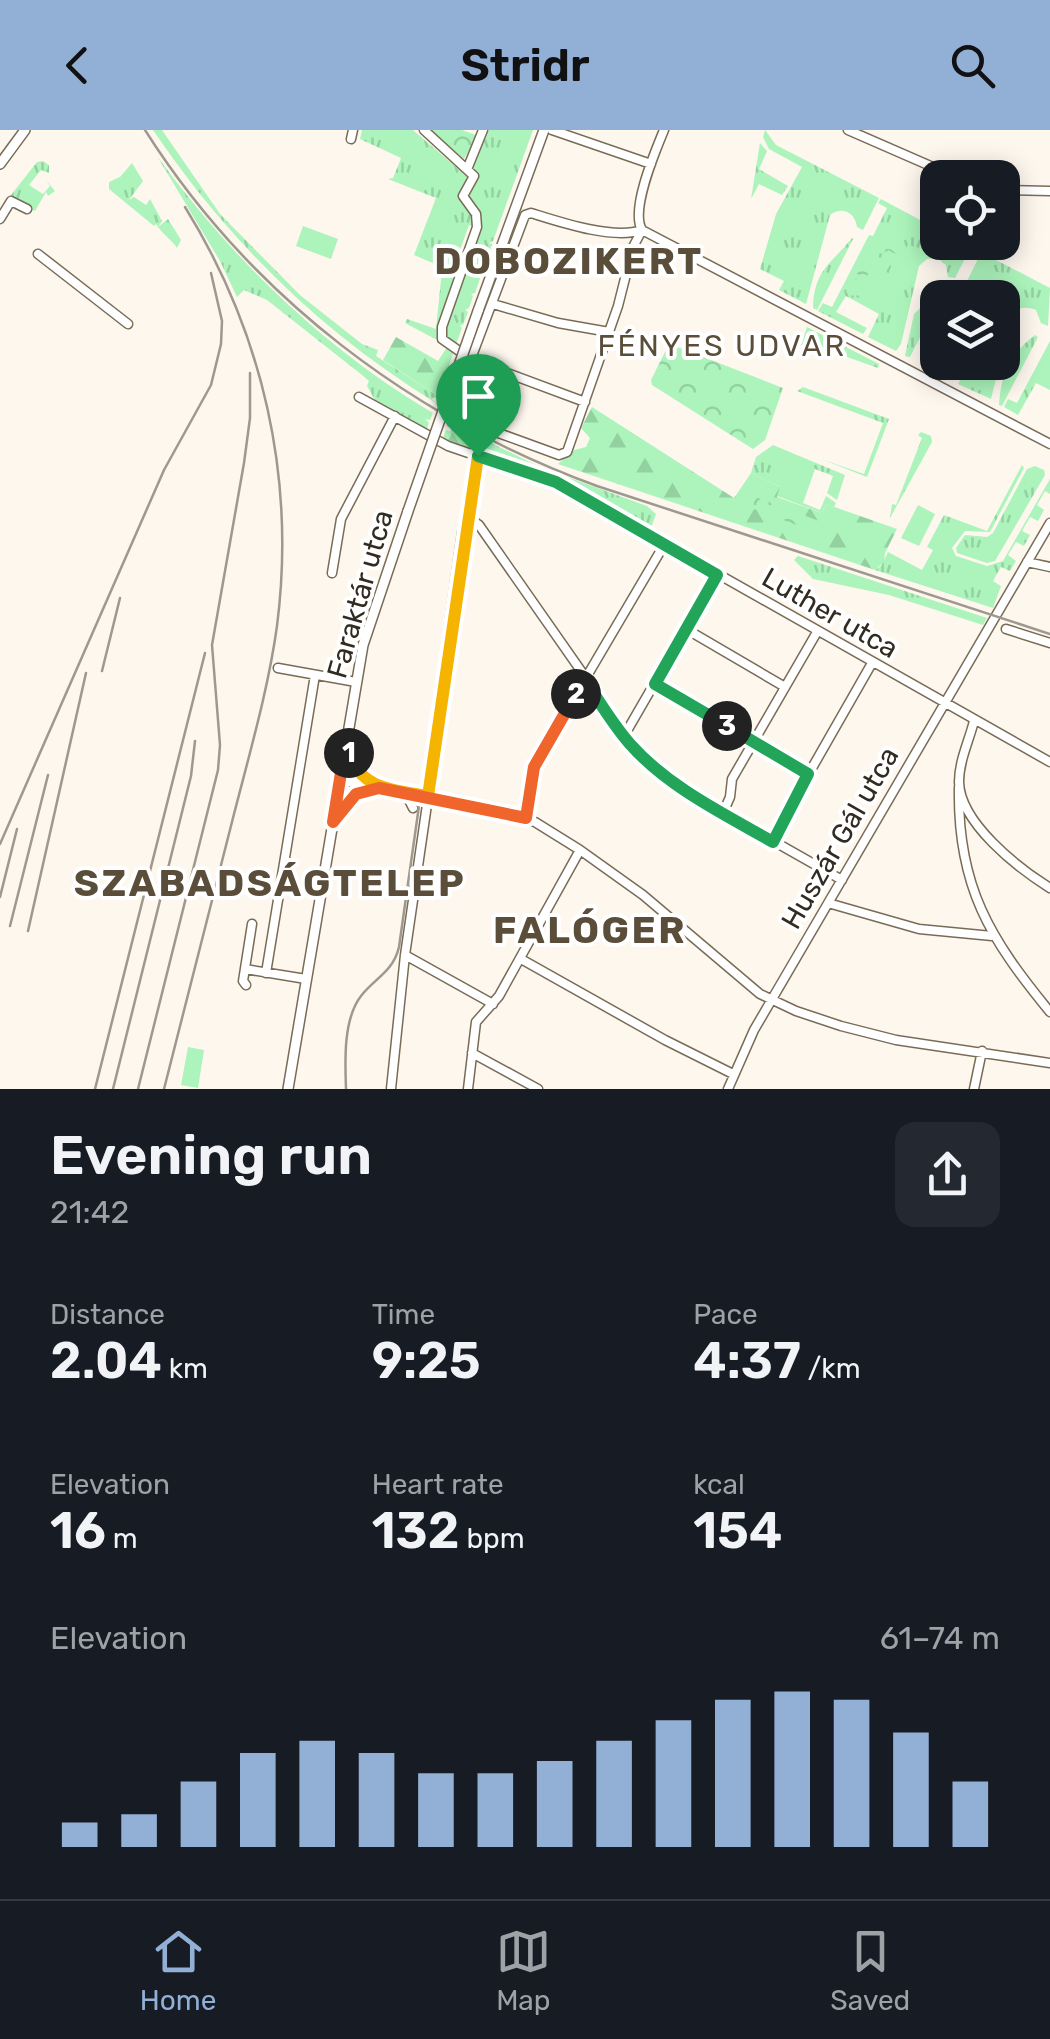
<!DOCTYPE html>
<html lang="en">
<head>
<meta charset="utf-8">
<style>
	:root { --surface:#171b24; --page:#242831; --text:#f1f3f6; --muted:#9ea1a6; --line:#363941; --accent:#92afd5 }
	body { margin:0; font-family:Rubik,sans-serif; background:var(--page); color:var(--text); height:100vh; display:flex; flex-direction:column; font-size:38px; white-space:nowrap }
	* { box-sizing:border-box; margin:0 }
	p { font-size:32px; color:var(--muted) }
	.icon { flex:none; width:55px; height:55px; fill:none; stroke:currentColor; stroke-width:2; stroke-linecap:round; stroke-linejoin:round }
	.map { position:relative; height:959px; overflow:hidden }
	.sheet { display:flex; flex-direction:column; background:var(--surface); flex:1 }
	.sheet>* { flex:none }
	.controls { position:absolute; left:920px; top:30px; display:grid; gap:20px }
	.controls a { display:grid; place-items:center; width:100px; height:100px; border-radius:20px; background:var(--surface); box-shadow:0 5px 25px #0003; font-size:50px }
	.pin { position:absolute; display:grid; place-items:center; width:85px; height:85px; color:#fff; margin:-102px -42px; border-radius:50% 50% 50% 0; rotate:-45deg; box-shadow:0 0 10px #0007 }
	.pin .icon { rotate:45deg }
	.km { position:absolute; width:50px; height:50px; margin:-25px; border-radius:50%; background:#222; color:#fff; font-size:28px; line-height:50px; text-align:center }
	.round { display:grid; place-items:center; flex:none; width:105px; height:105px; border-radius:20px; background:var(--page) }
	.head { display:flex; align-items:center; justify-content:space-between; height:170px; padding:0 50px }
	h1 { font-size:55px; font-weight:600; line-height:75px }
	.stats { display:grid; grid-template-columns:repeat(3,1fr); gap:15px; height:170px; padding:10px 50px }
	.stats div { display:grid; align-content:center }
	.stats b { font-size:50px; font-weight:600 }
	.stats small { font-size:28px; font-weight:400 }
	.stats p { font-size:28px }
	.chart { height:280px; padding:20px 50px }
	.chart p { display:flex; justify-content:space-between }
	.chart svg { width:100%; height:180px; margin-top:10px; stroke:var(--accent); stroke-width:6 }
	header { display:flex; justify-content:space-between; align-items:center; height:130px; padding:0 50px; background:var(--accent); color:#111; font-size:45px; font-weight:600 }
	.dock { display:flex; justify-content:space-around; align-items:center; height:140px; border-top:2px solid var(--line); background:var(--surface); font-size:28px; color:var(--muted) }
	.dock a { display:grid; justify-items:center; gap:5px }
	.dock .current { color:var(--accent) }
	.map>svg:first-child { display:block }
	.grass { fill:url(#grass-tufts) }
	.forest { fill:url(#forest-firs) }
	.park { fill:url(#park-crowns) }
	.pitch { fill:#acf4bc }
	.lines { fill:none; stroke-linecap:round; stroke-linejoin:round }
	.stream { stroke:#5be4e9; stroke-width:2.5 }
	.minor-casing { stroke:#796c57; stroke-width:11 }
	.major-casing { stroke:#796c57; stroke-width:12 }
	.minor { stroke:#fff; stroke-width:8 }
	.major { stroke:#fff; stroke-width:9 }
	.rail { stroke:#9e988f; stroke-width:2.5 }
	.major-bridge-casing { stroke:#796c57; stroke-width:12; stroke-linecap:butt }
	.major-bridge { stroke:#fff; stroke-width:9 }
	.split-1-casing { stroke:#fff; stroke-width:20 }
	.split-2-casing { stroke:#fff; stroke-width:20 }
	.split-3-casing { stroke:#fff; stroke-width:20 }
	.split-4-casing { stroke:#fff; stroke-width:20 }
	.split-1 { stroke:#f5b400; stroke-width:12 }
	.split-2 { stroke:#f0652b; stroke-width:12 }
	.split-3 { stroke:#22a559; stroke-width:12 }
	.split-4 { stroke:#22a559; stroke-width:12 }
	.labels { text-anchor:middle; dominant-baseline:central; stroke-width:8; stroke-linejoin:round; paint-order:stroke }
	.street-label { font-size:28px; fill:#312b22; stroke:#fff }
	.neighbourhood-label { font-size:30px; letter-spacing:2.5px; fill:#5a4e3a; stroke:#fff }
	.district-label { font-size:38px; font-weight:bold; letter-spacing:2.5px; fill:#5a4e3a; stroke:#fff }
</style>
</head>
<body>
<header><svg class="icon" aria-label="back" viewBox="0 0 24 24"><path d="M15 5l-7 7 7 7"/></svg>Stridr<svg class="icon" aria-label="search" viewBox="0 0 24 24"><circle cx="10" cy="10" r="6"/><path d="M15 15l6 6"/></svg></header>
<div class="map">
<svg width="1050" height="959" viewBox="0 0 1050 959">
	<defs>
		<pattern id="grass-tufts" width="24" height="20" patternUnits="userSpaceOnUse" patternTransform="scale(2.5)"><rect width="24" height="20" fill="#acf4bc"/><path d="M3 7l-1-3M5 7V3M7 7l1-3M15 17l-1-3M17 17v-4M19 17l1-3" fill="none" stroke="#94d1a1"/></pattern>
		<pattern id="forest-firs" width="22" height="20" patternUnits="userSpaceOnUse" patternTransform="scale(2.5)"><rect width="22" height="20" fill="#acf4bc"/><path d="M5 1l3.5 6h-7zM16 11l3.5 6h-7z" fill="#94d1a1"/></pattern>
		<pattern id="park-crowns" width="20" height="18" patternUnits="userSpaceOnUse" patternTransform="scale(2.5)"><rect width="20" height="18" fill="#acf4bc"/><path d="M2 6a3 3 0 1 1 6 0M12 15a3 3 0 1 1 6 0" fill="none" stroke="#94d1a1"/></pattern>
	</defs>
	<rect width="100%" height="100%" fill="#fdf7ee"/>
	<!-- grass -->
	<path class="grass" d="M153 0H162L220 84 300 165 362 214 378 220 376 226 438 266 432 269 436 273C322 203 228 111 153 0Z
		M362 0H413L471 50 463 60 473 81 475 97 469 95 457 128 463 131 458 138 442 137 414 125 436 68 388 49 393 48 401 28 360 9Z
		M489 0H533L493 111 489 113 492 114 488 126 484 127 487 128 475 163 471 164 473 166 469 178 465 180 468 182 463 195H460L462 198 455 217 444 204 479 97 467 63 477 49 471 36 481 10 486 8Z
		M765 0 776 15 879 68 863 100 857 97C855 82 842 76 830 85L806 174 779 160 784 151 760 139 776 84 802 37 769 19 763 7Z
		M760 13 767 21 759 39 788 56 782 65 759 54 751 69Z
		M157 26C232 129 323 218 433 283L430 290 425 289 429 293 426 301 375 270 367 256 369 251 362 245 267 170 244 160 237 167 220 131Z
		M43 31 49 35V43L41 40 29 55 43 64 50 56 46 50 55 61 48 66 46 62 35 81 11 69 0 87V79L37 32Z
		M132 33 143 51 129 70 134 67 146 75 150 69 162 91 158 97 168 89 181 110 177 118C173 111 161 103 156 94L154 96 109 59V52L120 47Z
		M881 69 937 99 938 112 963 113 971 117 955 148 948 147 946 135 937 128 927 129 919 136 901 214 896 221 868 207 879 184 846 166 836 182 867 198 863 204 818 181 823 173 832 177 869 105 873 106 887 78 878 73Z
		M852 108 853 109 817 180 813 178C814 140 831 134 852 108Z
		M973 118 1050 158 1048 196 1041 193 1036 180C1008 169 1007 200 1003 220L1002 168H954L961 154 965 155 979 127 971 122Z
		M442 140 452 145 454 153 438 201 441 212 405 193 407 189 436 199Z
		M944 156 946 157 941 167 938 168 937 174 910 227 905 226 914 184Z
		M807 197 879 234 878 238 808 213 806 217 801 215Z
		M1035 205 1038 207 1002 276 999 275C1001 243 1010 224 1035 205Z
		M1050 211V260L1036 253 1018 285 1004 277 1008 269 1017 273Z
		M970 233H1000L991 269 958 254Z
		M803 257 889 289 867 347 821 329 864 344 883 293 797 261Z
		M448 292 540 337 647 376 656 384 649 403 555 349 452 315 446 300 450 302 452 298 447 296Z
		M921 302 931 306 932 312 890 388 892 374 896 375 922 308 918 305Z
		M773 315 845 345 837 370 827 363 833 346 815 339 803 373 820 380 826 366 836 373 834 377 826 374 822 383 777 366 780 357 751 343 756 327Z
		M1022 335 1024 338 990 402 965 401 952 418 956 426 987 436 1003 431 1050 349V364L1045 361 1037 375 1044 380 1038 391 1030 387 1022 401 1030 405 1024 416 1016 412 1008 425 1016 431 1010 441 1001 437 993 451 1001 456 993 478 875 440 881 436 888 422 922 440 933 420 927 417 944 385 987 401Z
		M1035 336 1044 340 1045 345 995 431 987 433 957 423 956 418 965 405 987 407 993 403 1027 339Z
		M798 426 987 488 983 495 889 465 813 449 794 430Z"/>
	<!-- forest -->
	<path class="forest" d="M396 207 438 231 447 217 454 221 438 266 383 230Z
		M592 277 734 368 751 343 780 357 777 367 822 383 826 374 897 399 885 423 884 432 875 440 558 334 574 320 586 317 590 308 581 298Z
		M448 292 515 326 516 328 508 333 442 310 446 300 450 302 452 298 447 296Z"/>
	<!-- park -->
	<path class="park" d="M429 0H462L476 5 481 0 464 29Z
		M900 79 902 81 897 91 905 94 901 101 897 96 890 104 902 111 898 121 903 124 908 114 922 121 915 134 903 128 902 135 899 134 901 127 888 120 886 126 893 130 883 147 870 140 862 157 873 165 870 171 857 165 858 158 853 166 846 162 859 145 856 143 863 130 873 135 879 123 883 124 886 119 878 115 889 100 886 98 893 83 897 85Z
		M986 124 990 126 986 135 993 138 992 142H998L994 149 989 144 985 154 994 159 991 167H960L962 163 966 164Z
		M675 216 783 258 765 310 753 319 652 255 651 250 666 220Z
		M753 366 819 391 815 402 749 377Z"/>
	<!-- pitch -->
	<path class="pitch" d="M303 96 338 109 331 129 296 116Z
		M792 330 811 337 798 372 780 365Z
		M918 375 935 384 919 416 901 408Z
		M188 917 204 920 198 958 181 955Z"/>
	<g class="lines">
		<!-- stream -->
		<path class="stream" d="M460 422 463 401
			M442 545 459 427
			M437 576 440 552
			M426 649 434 596"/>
		<!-- minor casing -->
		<g class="minor-casing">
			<path id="minor" d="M424 0 474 46 463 66 476 84 477 97 442 197V209L472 230 585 272
				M552 0 651 34
				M848 0 958 48
				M351 9 353 0
				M468 37 483 0
				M1002 60 1050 61
				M0 89 11 71 27 79
				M642 100C613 110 560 92 531 83L525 85 455 271 493 301 559 325 567 322 618 176 633 117 642 100C630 80 655 22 664 0
				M642 100 1050 314
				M38 124 128 194
				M493 174 558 193 609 202
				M359 267 448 316 559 354 1050 632
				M468 387 479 395 637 621 708 674 842 750
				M1027 432 1050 437
				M332 443 341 389 395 286
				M686 499 785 557
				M1006 499 1050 513
				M278 538 356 552
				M655 554 808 644
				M974 591C969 611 959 631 959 652 960 693 1018 738 1050 758
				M624 606 717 445
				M340 650 503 682 535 692 580 720 643 765 760 864 796 881 841 896 896 910 1050 933
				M959 657C957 756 990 809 1050 882
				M405 662 413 678
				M723 683 730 667 732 649 817 502
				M527 688 537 631 664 415
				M773 712 792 673 872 533
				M828 773 919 799 992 806
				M405 825 493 874
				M521 829 665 910 733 944
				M245 839 306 849
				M266 843 315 545
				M246 855 243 851 252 794
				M472 923 538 959
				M391 959 405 825 478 326
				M468 959 476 892 499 866 580 720
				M728 959 754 900 1050 393
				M974 959 982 921"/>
		</g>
		<!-- major casing -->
		<g class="major-casing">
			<path id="major" d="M0 34 25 0
				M478 181 544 0
				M348 619 357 642 377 656
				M335 689 356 664 379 657
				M288 959 363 515 408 381"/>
		</g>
		<!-- minor -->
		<use href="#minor" class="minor"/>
		<!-- major -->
		<use href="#major" class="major"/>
		<!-- rail -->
		<path class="rail" d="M145 0C251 167 412 288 597 356L1050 504
			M102 541 120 468
			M0 714 164 340 211 255 221 214 222 191 211 143
			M0 767 17 699
			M10 796 48 645
			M28 801 86 543
			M95 959 205 523
			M113 959 191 646 195 611
			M138 959 218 640 220 615 212 515 244 333 250 288V243
			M164 959C187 869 210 778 233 688 249 625 268 561 277 496 296 348 263 203 185 77
			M346 959C345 932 343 889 361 866 375 848 393 842 399 817L458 401"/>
		<!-- major-bridge casing -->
		<g class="major-bridge-casing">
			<path id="major-bridge" d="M408 381 478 181"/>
		</g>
		<!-- major-bridge -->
		<use href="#major-bridge" class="major-bridge"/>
	</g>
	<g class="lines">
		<!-- split-1 casing -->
		<g class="split-1-casing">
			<path id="split-1" d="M349 623C361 660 394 660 428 666L478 326"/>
		</g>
		<!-- split-2 casing -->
		<g class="split-2-casing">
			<path id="split-2" d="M349 623 346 612 333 692 356 664 379 658 526 688 534 637 576 564"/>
		</g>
		<!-- split-3 casing -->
		<g class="split-3-casing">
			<path id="split-3" d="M576 564 585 550C599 571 613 595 630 614 668 657 724 684 773 712L808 644 727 596"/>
		</g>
		<!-- split-4 casing -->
		<g class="split-4-casing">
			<path id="split-4" d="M478 326 556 352 717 445 655 554 727 596"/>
		</g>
		<!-- split-1 -->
		<use href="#split-1" class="split-1"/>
		<!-- split-2 -->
		<use href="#split-2" class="split-2"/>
		<!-- split-3 -->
		<use href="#split-3" class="split-3"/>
		<!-- split-4 -->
		<use href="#split-4" class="split-4"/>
	</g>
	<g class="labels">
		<!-- street labels -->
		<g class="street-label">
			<text transform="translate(360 464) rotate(-74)">Faraktár utca</text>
			<text transform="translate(830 483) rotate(30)">Luther utca</text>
			<text transform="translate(840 708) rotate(-60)">Huszár Gál utca</text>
		</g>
		<!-- neighbourhood labels -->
		<g class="neighbourhood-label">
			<text x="722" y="216">FÉNYES UDVAR</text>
		</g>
		<!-- district labels -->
		<g class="district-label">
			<text x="569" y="131">DOBOZIKERT</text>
			<text x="270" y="753">SZABADSÁGTELEP</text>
			<text x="590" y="800">FALÓGER</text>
		</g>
	</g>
</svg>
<div class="controls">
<a><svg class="icon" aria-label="locate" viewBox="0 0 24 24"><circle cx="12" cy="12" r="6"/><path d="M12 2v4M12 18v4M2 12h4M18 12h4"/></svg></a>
<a><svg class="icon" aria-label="layers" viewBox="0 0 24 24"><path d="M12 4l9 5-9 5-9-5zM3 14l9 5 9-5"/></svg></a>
</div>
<div class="pin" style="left:478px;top:326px;background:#1e9e55"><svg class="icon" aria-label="arrive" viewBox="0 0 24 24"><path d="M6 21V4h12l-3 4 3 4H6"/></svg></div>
<b class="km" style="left:349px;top:623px">1</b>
<b class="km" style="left:576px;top:564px">2</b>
<b class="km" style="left:727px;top:596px">3</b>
</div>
<section class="sheet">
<div class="head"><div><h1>Evening run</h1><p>21:42</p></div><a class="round"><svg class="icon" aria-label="share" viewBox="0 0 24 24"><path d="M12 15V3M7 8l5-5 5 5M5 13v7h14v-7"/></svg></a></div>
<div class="stats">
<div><p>Distance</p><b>2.04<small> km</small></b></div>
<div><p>Time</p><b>9:25</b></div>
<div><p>Pace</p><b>4:37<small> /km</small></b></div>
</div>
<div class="stats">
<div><p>Elevation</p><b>16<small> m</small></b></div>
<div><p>Heart rate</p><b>132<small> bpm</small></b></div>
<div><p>kcal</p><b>154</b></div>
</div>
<div class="chart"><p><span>Elevation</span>61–74 m</p>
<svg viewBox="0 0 160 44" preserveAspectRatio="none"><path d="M5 44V38M15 44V36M25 44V28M35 44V21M45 44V18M55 44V21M65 44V26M75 44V26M85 44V23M95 44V18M105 44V13M115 44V8M125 44V6M135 44V8M145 44V16M155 44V28"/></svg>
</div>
</section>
<nav class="dock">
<a class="current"><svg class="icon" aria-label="home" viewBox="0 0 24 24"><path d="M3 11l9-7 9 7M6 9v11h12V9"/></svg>Home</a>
<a><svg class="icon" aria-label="map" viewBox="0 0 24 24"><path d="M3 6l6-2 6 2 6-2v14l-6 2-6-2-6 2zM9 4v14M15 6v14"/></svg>Map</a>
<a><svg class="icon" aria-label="saved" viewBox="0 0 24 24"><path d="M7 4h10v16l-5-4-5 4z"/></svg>Saved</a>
</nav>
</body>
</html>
